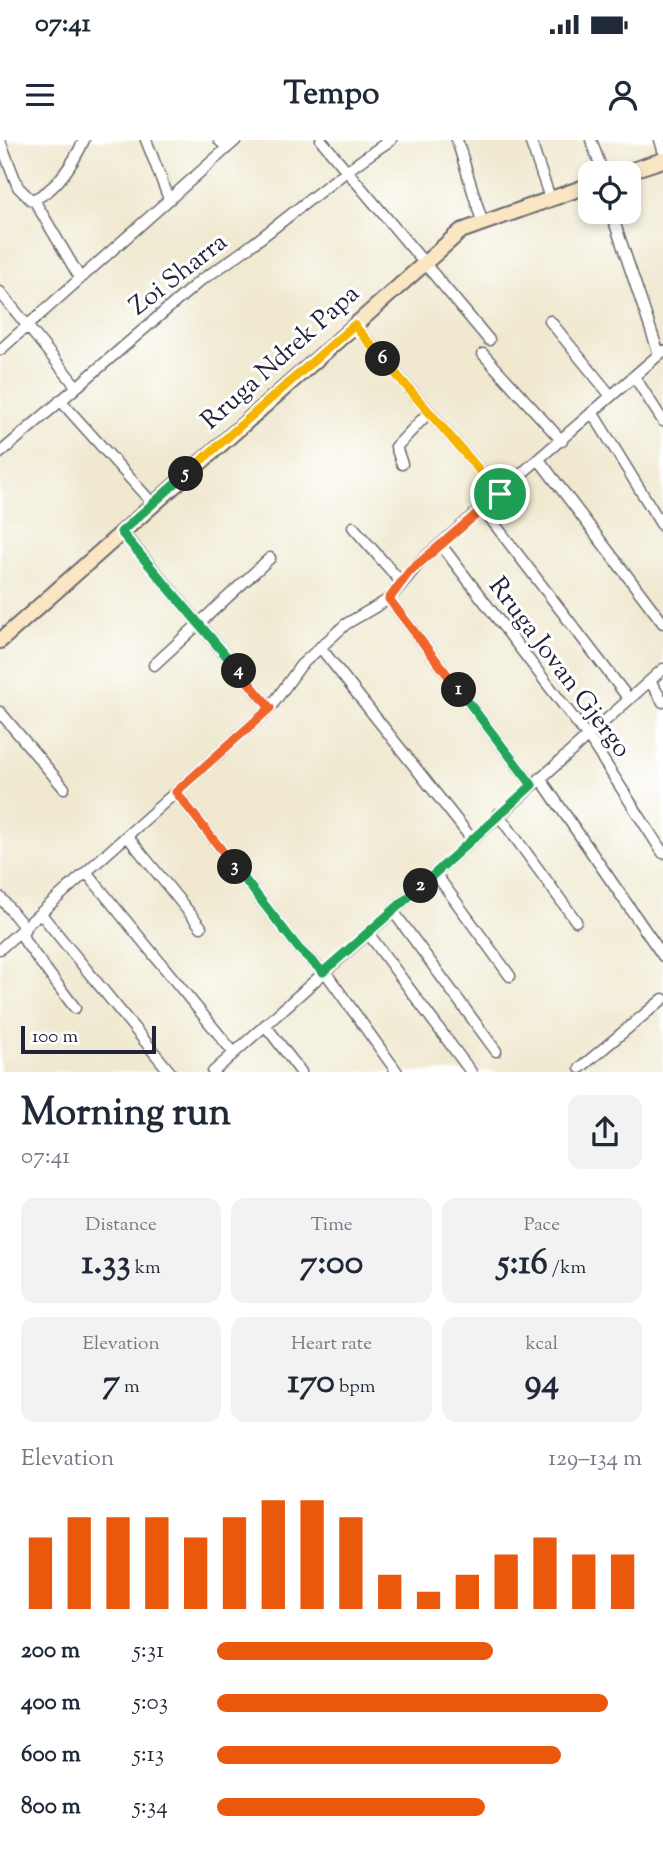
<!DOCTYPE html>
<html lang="en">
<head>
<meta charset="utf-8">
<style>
	:root { --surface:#fff; --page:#f2f2f3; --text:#1f2937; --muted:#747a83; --accent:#ea580c }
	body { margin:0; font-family:"Sorts Mill Goudy",serif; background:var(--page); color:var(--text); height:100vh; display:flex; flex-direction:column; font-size:26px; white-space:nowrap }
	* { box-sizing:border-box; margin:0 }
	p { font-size:23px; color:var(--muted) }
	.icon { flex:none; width:38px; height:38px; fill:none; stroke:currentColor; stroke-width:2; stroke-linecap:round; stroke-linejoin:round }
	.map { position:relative; height:932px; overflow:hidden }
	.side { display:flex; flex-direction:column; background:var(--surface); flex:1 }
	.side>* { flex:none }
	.controls { position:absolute; left:578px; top:21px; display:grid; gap:14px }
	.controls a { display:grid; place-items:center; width:63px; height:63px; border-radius:14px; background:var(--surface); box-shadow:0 4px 10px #0003; font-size:35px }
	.scale { position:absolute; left:21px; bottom:18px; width:135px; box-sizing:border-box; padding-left:7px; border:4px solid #22223b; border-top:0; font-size:19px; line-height:24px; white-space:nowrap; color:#22223b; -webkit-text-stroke:5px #fff; paint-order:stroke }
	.pin { position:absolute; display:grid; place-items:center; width:60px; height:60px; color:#fff; margin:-30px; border:4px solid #fff; border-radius:50%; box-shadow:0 2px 7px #0007 }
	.km { position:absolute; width:35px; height:35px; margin:-18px; border-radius:50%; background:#222; color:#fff; font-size:19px; line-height:35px; text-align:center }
	.round { display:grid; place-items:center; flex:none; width:74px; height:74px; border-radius:14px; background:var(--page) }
	.headline { display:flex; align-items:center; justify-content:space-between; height:119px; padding:0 21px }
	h1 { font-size:38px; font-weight:700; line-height:52px }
	.stats { display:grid; grid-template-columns:repeat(3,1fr); gap:10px; height:119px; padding:7px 21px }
	.stats div { display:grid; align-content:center; border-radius:14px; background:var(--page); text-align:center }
	.stats b { font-size:35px; font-weight:700 }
	.stats small { font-size:19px; font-weight:400 }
	.stats p { font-size:19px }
	.chart { height:196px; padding:14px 21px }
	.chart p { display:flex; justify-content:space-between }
	.chart svg { width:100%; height:126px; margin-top:7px; stroke:var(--accent); stroke-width:6 }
	ul { padding:0 21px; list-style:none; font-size:23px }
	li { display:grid; grid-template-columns:112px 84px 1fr; align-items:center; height:52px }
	li i { height:18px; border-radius:9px; background:var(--accent) }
	.status { display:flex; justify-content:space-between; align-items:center; height:49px; padding:0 35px; background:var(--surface); direction:ltr }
	.status svg { height:19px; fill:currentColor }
	header { display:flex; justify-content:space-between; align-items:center; height:91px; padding:0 21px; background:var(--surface); font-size:32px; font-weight:700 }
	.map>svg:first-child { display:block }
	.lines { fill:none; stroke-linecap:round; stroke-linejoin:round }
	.street-casing { stroke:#6a686f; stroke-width:13 }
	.secondary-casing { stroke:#6a686f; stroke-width:18 }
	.street { stroke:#fff; stroke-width:10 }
	.secondary { stroke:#fbe6c4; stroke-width:14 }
	.split-1-casing { stroke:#fff; stroke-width:14 }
	.split-2-casing { stroke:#fff; stroke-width:14 }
	.split-3-casing { stroke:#fff; stroke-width:14 }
	.split-4-casing { stroke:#fff; stroke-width:14 }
	.split-5-casing { stroke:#fff; stroke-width:14 }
	.split-6-casing { stroke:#fff; stroke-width:14 }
	.split-7-casing { stroke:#fff; stroke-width:14 }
	.split-1 { stroke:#f0652b; stroke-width:9 }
	.split-2 { stroke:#22a559; stroke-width:9 }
	.split-3 { stroke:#22a559; stroke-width:9 }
	.split-4 { stroke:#f0652b; stroke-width:9 }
	.split-5 { stroke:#22a559; stroke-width:9 }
	.split-6 { stroke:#f5b400; stroke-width:9 }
	.split-7 { stroke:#f5b400; stroke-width:9 }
	.labels { text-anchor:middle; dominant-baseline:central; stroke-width:6; stroke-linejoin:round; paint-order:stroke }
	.street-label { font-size:26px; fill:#22223b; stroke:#fff }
</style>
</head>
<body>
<div class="status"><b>07:41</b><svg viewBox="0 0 49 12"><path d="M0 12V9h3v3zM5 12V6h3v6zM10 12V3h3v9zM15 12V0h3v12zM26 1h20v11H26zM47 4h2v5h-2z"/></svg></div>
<header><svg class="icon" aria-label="menu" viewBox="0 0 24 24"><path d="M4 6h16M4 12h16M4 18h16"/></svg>Tempo<svg class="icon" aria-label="person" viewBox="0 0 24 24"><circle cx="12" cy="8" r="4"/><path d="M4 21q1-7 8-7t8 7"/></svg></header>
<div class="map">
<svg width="663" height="932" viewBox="0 0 663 932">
	<rect width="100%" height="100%" fill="#fff"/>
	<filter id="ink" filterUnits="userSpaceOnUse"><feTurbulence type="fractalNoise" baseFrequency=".0143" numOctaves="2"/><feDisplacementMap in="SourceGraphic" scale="14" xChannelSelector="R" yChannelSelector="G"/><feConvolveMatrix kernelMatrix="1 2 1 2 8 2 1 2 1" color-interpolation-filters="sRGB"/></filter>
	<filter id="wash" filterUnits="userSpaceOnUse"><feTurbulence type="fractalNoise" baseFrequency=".00686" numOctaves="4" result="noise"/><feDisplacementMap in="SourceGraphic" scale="28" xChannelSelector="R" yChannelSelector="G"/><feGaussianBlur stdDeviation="1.57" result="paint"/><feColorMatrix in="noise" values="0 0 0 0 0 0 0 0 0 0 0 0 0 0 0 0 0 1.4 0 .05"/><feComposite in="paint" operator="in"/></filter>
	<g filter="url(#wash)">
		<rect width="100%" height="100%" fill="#f0e9d0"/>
	</g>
	<g filter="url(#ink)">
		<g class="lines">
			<!-- street casing -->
			<g class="street-casing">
				<path id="street" d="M146 0 169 59
					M219 0 227 8
					M321 0 489 200
					M457 0 482 81
					M530 0 550 58
					M591 0 603 33
					M660 0 663 10
					M0 1 18 47 31 60C55 53 74 22 84 0
					M34 60 80 138
					M611 72 659 214
					M0 152 76 246
					M550 181 611 256
					M354 185 500 354
					M0 210 236 0
					M483 214 562 301
					M634 236 663 281
					M60 260 153 364
					M592 272 663 387
					M0 313 201 140C268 98 324 43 391 0
					M540 321 663 483
					M402 324 396 307 429 272
					M483 369 629 559
					M353 387 401 442
					M122 392 270 568
					M441 405 591 601 663 713
					M389 459 532 645
					M320 507 471 698
					M154 525 270 418
					M650 541 663 562
					M0 572 64 648
					M540 638 663 816
					M176 652 299 809 328 836 397 932
					M498 674 576 781
					M128 697 201 787
					M87 733 234 913
					M435 733 510 836
					M0 757 25 788 22 795 26 803 75 868
					M393 771 496 911
					M41 774 170 932
					M368 793 471 932
					M0 809 270 568 301 525 346 484 389 459 421 421 663 211
					M265 885 301 932
					M580 928 663 859
					M213 932 663 529"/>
			</g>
			<!-- secondary casing -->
			<g class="secondary-casing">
				<path id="secondary" d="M623 33 663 20
					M0 501 461 91 590 45"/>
			</g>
			<!-- street -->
			<use href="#street" class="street"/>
			<!-- secondary -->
			<use href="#secondary" class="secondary"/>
		</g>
	</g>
	<g class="lines" filter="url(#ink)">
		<!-- split-1 casing -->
		<g class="split-1-casing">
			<path id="split-1" d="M459 550 389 459 409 432 500 354"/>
		</g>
		<!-- split-2 casing -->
		<g class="split-2-casing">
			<path id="split-2" d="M421 746 532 645 459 550"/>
		</g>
		<!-- split-3 casing -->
		<g class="split-3-casing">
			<path id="split-3" d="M235 727 299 809 323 832 421 746"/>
		</g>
		<!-- split-4 casing -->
		<g class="split-4-casing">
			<path id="split-4" d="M235 727 176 652 270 568 239 531"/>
		</g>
		<!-- split-5 casing -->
		<g class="split-5-casing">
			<path id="split-5" d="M186 334 121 392 239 531"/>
		</g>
		<!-- split-6 casing -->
		<g class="split-6-casing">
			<path id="split-6" d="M186 334 354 185 383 219"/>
		</g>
		<!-- split-7 casing -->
		<g class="split-7-casing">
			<path id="split-7" d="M383 219 500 354"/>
		</g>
		<!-- split-1 -->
		<use href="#split-1" class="split-1"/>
		<!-- split-2 -->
		<use href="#split-2" class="split-2"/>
		<!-- split-3 -->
		<use href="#split-3" class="split-3"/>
		<!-- split-4 -->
		<use href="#split-4" class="split-4"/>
		<!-- split-5 -->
		<use href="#split-5" class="split-5"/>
		<!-- split-6 -->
		<use href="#split-6" class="split-6"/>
		<!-- split-7 -->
		<use href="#split-7" class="split-7"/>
	</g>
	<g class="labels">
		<!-- street labels -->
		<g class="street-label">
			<text transform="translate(179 135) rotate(-38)">Zoi Sharra</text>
			<text transform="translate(281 218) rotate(-42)">Rruga Ndrek Papa</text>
			<text transform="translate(559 528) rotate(53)">Rruga Jovan Gjergo</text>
		</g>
	</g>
</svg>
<div class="controls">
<a><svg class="icon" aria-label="locate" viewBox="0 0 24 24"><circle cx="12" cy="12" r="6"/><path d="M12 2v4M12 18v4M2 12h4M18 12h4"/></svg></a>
</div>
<div class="scale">100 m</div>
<div class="pin" style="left:500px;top:354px;background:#1e9e55"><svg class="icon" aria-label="arrive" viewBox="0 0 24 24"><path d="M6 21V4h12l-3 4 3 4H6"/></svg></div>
<b class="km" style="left:459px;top:550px">1</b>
<b class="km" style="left:421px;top:746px">2</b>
<b class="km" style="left:235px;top:727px">3</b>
<b class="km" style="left:239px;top:531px">4</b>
<b class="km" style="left:186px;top:334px">5</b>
<b class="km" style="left:383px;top:219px">6</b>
</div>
<section class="side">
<div class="headline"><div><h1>Morning run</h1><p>07:41</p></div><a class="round"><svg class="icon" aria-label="share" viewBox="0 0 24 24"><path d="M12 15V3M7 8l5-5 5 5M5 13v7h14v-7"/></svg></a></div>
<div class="stats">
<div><p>Distance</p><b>1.33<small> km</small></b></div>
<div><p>Time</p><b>7:00</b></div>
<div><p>Pace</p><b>5:16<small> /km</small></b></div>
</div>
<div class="stats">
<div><p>Elevation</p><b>7<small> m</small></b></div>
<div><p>Heart rate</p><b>170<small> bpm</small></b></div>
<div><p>kcal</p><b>94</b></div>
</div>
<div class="chart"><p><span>Elevation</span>129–134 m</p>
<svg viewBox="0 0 160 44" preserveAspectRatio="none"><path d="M5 44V19M15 44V12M25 44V12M35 44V12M45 44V19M55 44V12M65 44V6M75 44V6M85 44V12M95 44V32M105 44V38M115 44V32M125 44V25M135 44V19M145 44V25M155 44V25"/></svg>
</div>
<ul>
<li><b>200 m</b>5:31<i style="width:65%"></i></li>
<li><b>400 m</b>5:03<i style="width:92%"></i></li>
<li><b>600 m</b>5:13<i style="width:81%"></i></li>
<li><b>800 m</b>5:34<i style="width:63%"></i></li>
</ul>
</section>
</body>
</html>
